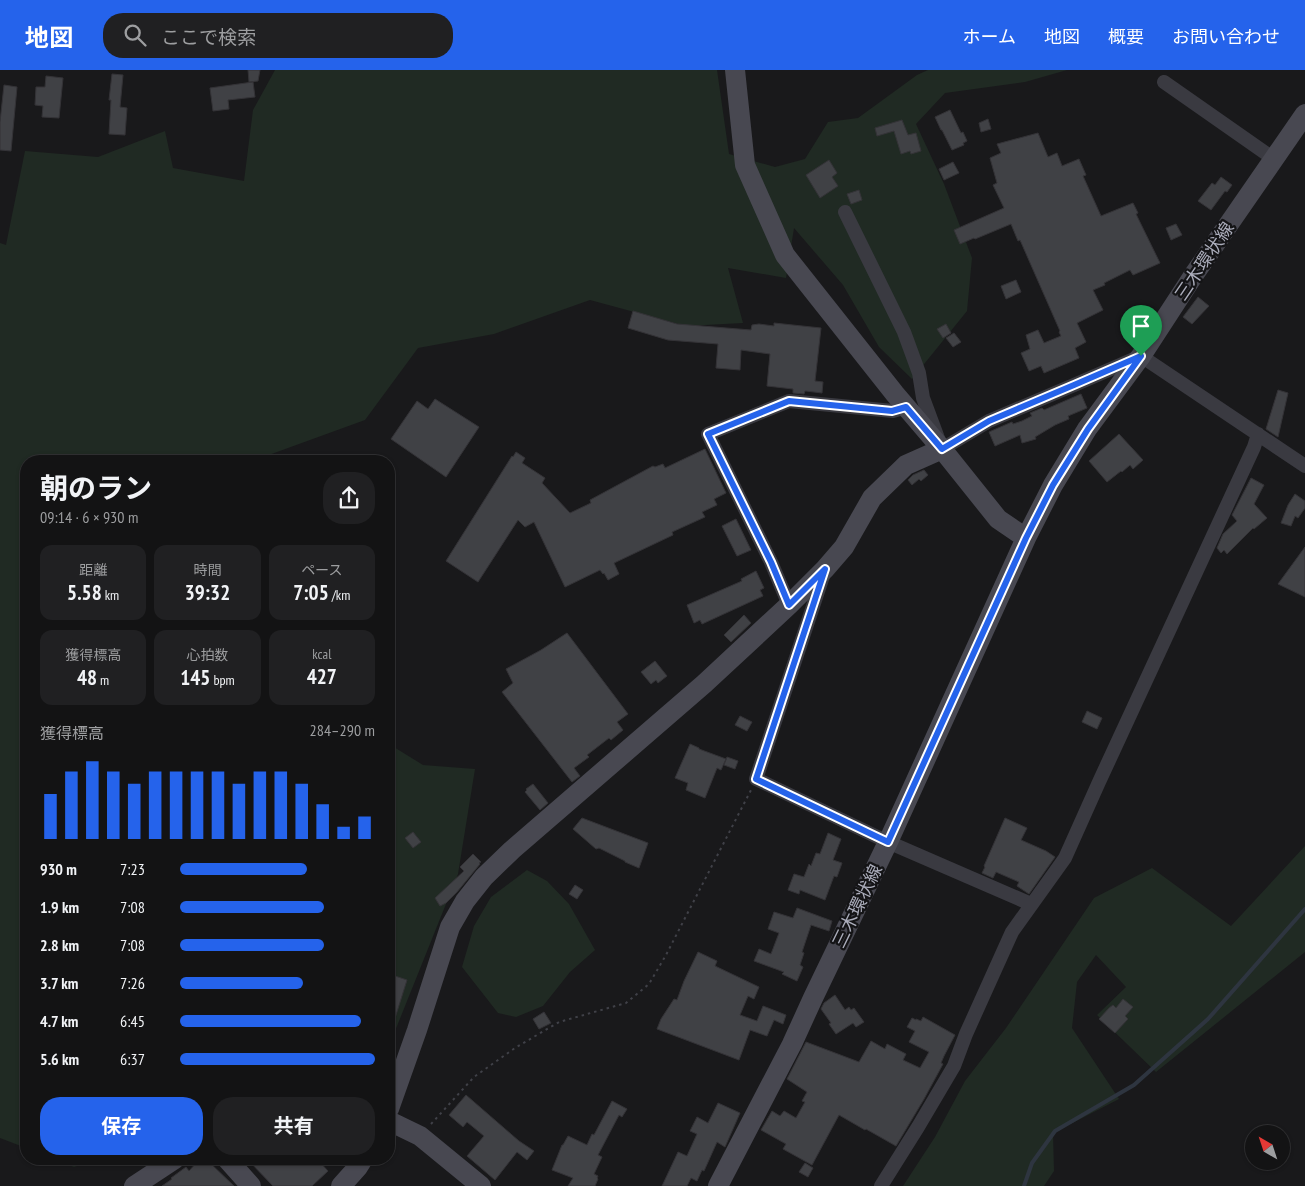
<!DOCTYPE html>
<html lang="ja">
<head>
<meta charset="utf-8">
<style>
	:root { --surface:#131314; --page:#202022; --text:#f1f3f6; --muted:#9d9ea0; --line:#323234; --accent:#2563eb }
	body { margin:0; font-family:"PT Sans Narrow","Noto Sans JP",sans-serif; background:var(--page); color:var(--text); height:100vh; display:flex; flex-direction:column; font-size:19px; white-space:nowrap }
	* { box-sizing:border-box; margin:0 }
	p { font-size:16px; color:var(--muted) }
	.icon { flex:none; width:28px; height:28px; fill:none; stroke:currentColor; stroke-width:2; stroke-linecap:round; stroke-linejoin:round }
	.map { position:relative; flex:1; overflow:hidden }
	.details { position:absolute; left:20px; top:385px; width:375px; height:710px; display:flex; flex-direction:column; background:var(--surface); border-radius:20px; box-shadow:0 1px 4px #0004,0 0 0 1px var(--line) }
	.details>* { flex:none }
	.needle { width:32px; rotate:321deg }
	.controls { position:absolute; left:1245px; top:1055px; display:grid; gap:10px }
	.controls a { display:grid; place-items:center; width:45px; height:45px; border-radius:50%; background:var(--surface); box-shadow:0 1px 4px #0004,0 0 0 1px var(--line); font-size:25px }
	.pin { position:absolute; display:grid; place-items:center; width:42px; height:42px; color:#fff; margin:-51px -21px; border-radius:50% 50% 50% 0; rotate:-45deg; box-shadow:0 0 5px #0007 }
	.pin .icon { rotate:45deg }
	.round { display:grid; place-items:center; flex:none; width:52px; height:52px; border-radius:20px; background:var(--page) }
	.summary { display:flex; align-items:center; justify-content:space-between; height:85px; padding:0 20px }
	h1 { font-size:28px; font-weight:700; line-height:38px }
	.metrics { display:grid; grid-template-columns:repeat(3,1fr); gap:8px; height:85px; padding:5px 20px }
	.metrics div { display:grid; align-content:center; border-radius:12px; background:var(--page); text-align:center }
	.metrics b { font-size:21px; font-weight:700 }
	.metrics small { font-size:14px; font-weight:400 }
	.metrics p { font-size:14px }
	.chart { height:140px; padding:10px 20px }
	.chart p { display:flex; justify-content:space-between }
	.chart svg { width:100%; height:90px; margin-top:5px; stroke:var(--accent); stroke-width:6 }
	.cta { display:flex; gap:10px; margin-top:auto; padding:10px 20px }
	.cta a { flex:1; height:58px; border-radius:20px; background:var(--accent); color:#fff; font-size:20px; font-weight:700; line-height:58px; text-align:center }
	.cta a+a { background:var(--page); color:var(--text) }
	ul { padding:0 20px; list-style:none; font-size:16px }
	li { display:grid; grid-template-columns:80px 60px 1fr; align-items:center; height:38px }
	li i { height:12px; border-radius:6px; background:var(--accent) }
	header { display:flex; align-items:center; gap:30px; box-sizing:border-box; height:70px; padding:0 25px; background:var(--accent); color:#fff }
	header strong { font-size:24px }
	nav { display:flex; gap:28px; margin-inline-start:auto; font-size:18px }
	.search { width:350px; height:45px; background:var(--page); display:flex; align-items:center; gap:12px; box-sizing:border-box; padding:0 18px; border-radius:20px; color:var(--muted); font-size:19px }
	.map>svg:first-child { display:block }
	.green { fill:#202a23 }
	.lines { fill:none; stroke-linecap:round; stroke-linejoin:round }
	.stream { stroke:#2e3540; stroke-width:4 }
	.building { fill:#404145; stroke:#343337 }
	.path { stroke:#404148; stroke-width:2; stroke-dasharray:2.5 4; stroke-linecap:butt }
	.street { stroke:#3a3a41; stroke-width:14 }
	.secondary { stroke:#484851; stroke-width:20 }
	.route-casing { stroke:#fff; stroke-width:10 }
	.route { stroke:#2563eb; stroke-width:6 }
	.labels { text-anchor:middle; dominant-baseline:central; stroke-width:4.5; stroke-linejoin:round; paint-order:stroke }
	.street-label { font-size:18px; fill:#abadbb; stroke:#141416 }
</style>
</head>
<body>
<header>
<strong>地図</strong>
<div class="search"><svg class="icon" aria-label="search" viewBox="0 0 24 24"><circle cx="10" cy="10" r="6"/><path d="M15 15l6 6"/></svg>ここで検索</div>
<nav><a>ホーム</a><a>地図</a><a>概要</a><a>お問い合わせ</a></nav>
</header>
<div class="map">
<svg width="1305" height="1116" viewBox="0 0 1305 1116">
	<rect width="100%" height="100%" fill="#19191b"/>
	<!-- green -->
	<path class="green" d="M275 0H717L729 84 775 97 805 89 828 52 858 48 917 5 928 0H1067L1025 12 945 23 916 54 944 114 972 188 967 241 912 309 879 277 843 215 794 158 786 208 728 198 743 253 686 256 590 230 494 264 418 278 365 350 266 386 259 391H26V1078L0 1068V173L6 175 25 81 98 87 165 61 173 98 244 111 253 40Z
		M389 674 423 695 475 699 458 804 389 976Z
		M1305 776V882L1156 1002 1097 945 1126 917 1096 885 1077 912 1072 958 1119 1029 1053 1063 1054 1101 1044 1116H903L935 1067 965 1011 1006 958 1094 828 1152 798 1231 856Z
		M527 800 547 811 569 834 595 880 570 902 543 936 516 947 498 943 462 897 474 856 491 827Z
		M53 1089H98L74 1097Z"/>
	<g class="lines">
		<!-- stream -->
		<path class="stream" d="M1024 1116 1032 1093 1055 1061 1134 1015 1208 949 1305 839"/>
	</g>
	<!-- building -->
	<path class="building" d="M248 0H260L258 11 249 12Z
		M112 4 123 5 120 37 127 38 125 65 109 64 111 30H109Z
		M46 6 63 8 59 48 42 47 43 36 35 35 36 17H45Z
		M253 12 255 27 228 30 229 39 213 41 210 18Z
		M4 15 17 17 11 81 0 80V52Z
		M950 40 961 63 963 62 967 71 963 73 964 75 952 80 942 60H941L935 47Z
		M988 49 991 59 981 62 979 53Z
		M902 50 908 65 916 63 921 81 911 84 910 81 901 84 894 61 877 66 875 58Z
		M1038 63 1048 87 1057 83 1062 96 1079 89 1086 105 1083 106 1101 146 1133 133 1138 143 1136 144 1160 193 1133 205 1130 200 1104 213 1105 215 1093 220 1103 240 1077 253 1086 272 1075 278 1079 288 1044 303 1041 296 1029 301 1021 283 1030 279 1026 265 1038 260 1044 273 1061 266 1059 262 1060 261 1020 170 1018 171 1011 154 975 169 974 168 960 174 954 160 1004 138 993 115 997 113 990 88 1001 83 997 74Z
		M829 90 837 103 832 107 838 116 820 128 806 105Z
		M953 92 959 103 944 110 939 99Z
		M1221 107 1232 115 1227 122 1225 121 1211 140 1198 131 1212 113 1215 115Z
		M859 120 862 130 851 134 847 124Z
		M1176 154 1182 165 1171 170 1166 158Z
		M1016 210 1021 222 1006 229 1001 216Z
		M1198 227 1209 236 1192 254 1183 247Z
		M633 241 677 254 751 260 752 255 759 254 774 256V253L821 258 815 311 823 312 822 323 806 321H805L804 324 793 323V319L767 316 770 284 741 280 740 300 716 298 718 274 668 270 628 258Z
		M946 254 951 263 943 268 937 259Z
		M954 263 961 272 953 277 946 268Z
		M1278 320 1288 323 1278 367 1266 359Z
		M1081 324 1087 338 1068 346 1069 349 1055 355 1035 367 1036 369 1022 373 1020 365 995 376 989 362 1012 352 1013 354 1022 351 1032 346 1030 343 1042 338 1044 340Z
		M435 329 479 357 446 407 391 369 417 331 428 339Z
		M1119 364 1143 390 1133 399 1130 395 1122 402 1121 401 1107 412 1089 391Z
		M705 379 726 423 714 429 717 435 702 442 705 447 672 462 673 465 614 493 619 504 608 510 604 503 603 504 600 500 565 517 534 452 525 457 518 450 478 512 446 491 512 386 513 387 516 382 525 388 522 393 545 408 542 413 570 443 591 433 590 430 653 396 655 397 663 394 665 398Z
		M924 400 928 405 921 411 919 409 912 415 908 410 913 405Z
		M1251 408 1264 415 1254 434 1267 448 1254 459 1253 458 1227 484 1224 480 1221 483 1217 478 1223 464 1237 451 1232 445Z
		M1295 424 1305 431V438L1298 448 1295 446 1291 456 1281 453 1288 435Z
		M736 449 751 480 737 486 722 456Z
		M1305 477V527L1278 514Z
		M756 501 764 518 760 520 763 526 702 554 700 550 694 553 687 535 742 511 741 509Z
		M744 545 751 553 731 572 724 565Z
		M567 563 628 644 617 652 623 660 611 670 609 668 587 685 589 687 574 698 580 706 572 712 502 622 513 613 506 599 541 580Z
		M655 591 667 606 658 613 656 610 651 614 641 602Z
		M1087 641 1102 648 1097 659 1082 652Z
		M740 646 752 652 747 661 735 655Z
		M690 674 699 678V679L726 689 721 700 717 698 705 728 686 720 688 713 675 708Z
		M727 687 738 691 735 699 724 695Z
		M533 714 548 733 540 740 525 722 527 720 526 719Z
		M582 748 648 773 639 798 625 792V791L599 778 596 779 573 759Z
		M1005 748 1027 758 1021 770 1046 781 1055 787 1029 824 1017 816 1019 812 996 802 993 808 982 803 985 797 984 796Z
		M413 762 421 772 413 778 405 768Z
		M828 763 841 769 833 790 842 793 837 807 834 806 825 830 800 820 799 824 788 820 794 804 804 807 809 794 811 796 816 783 820 784Z
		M473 784 481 792 479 793 480 794 457 822 446 833 440 836 435 828 464 801 460 797Z
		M575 815 583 820 577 829 569 824Z
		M797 838 832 851 829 861 811 855 802 882 804 883 800 895 803 897 797 911 782 904 784 902 754 891 759 879 771 884 779 863 768 859 774 842 793 848Z
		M698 882 717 891 715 896 759 917 754 929 748 926 740 945 757 951 763 936 786 945 783 954 774 950 767 966 750 960 739 990 657 959 661 949 674 929 677 930 684 911Z
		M389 904 407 910 391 961H389Z
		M835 925 845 940 849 937 851 940 854 938 864 952 856 957 853 953 836 964 829 954 831 953 821 939 824 933Z
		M1123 929 1133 937 1125 946 1128 949 1115 963 1099 949 1109 938 1113 935 1116 938Z
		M544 942 551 953 539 959 533 949Z
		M923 947 955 965 944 986 941 993 943 994 924 1029 896 1076 866 1059 865 1060 839 1045 812 1095 783 1079 786 1074 761 1060 772 1041 780 1046 784 1041 796 1048 805 1032 802 1031 807 1022 787 1009 806 972 859 992 871 971 885 979 887 974 906 984 903 990 920 998 929 982 909 972 915 961 907 957 912 948 916 950V949L921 951Z
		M466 1025 519 1071 534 1081 527 1090 517 1082 495 1110 467 1086 484 1066 467 1052 463 1057 449 1045Z
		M612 1031 627 1039 622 1047 619 1045 598 1085 602 1087 594 1104 598 1106 597 1108 598 1109 595 1116H568L573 1108 552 1100 562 1075H563L568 1066 587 1075 592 1064 594 1065Z
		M718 1033 740 1043 725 1077 717 1072 704 1101 702 1100 697 1111 691 1108 687 1116H662L678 1082 687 1086 697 1064 690 1061 697 1047 708 1053Z
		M247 1089H286L293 1095 300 1089H317L328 1101 312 1116H273Z
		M207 1090 234 1116H162L172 1109 171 1108 186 1097 189 1101 198 1091 202 1095Z
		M805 1093 813 1098 808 1107 799 1102Z"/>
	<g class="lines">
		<!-- path -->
		<path class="path" d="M431 1054 474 1007 515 978 559 952 626 933 649 914 666 885 751 720"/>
		<!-- street -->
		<path class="street" d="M1164 12 1274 89
			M845 142 904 262 919 303 923 328 942 379 989 351 1074 315 1141 286 1305 396
			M824 503 756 709 888 772 1031 834
			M789 535 771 492 708 364 789 331 893 341 907 337
			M881 1116 918 1057 954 996 966 964 1012 862 1065 788 1099 712 1254 377 1258 364"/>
		<!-- secondary -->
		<path class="secondary" d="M735 0 745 95 785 185 895 324 942 379 998 449 1026 468
			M389 1039 417 960 450 857 465 831 484 807 512 780 704 614 789 535 825 499 844 477 872 428 906 395 942 379
			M389 1051 420 1066 481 1116
			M227 1089 251 1116
			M134 1116 175 1089
			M341 1116 358 1097 363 1089
			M718 1116 792 974 813 928 888 772 1026 468 1053 415 1087 359 1141 286 1195 203 1305 44"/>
	</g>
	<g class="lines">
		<!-- route casing -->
		<g class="route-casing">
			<path id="route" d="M1141 286 1088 359 1053 415 1026 468 888 772 756 709 825 499 789 535 771 492 708 364 789 331 892 341 906 337 942 379 989 351 1074 315Z"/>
		</g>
		<!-- route -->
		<use href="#route" class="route"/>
	</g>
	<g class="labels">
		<!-- street labels -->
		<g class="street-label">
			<text transform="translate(1204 191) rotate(-56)">三木環状線</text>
			<text transform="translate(857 836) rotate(-64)">三木環状線</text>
		</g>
	</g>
</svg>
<div class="controls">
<a><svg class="needle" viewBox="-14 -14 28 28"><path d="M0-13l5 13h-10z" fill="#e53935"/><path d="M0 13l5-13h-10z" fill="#9d9ea0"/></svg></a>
</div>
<div class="pin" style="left:1141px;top:286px;background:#1e9e55"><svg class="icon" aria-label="arrive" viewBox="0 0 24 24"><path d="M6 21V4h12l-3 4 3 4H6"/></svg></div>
<section class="details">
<div class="summary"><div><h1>朝のラン</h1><p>09:14 · 6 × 930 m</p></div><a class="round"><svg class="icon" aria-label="share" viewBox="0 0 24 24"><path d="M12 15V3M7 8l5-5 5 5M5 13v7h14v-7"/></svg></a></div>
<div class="metrics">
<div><p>距離</p><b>5.58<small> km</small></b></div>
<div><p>時間</p><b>39:32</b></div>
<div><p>ペース</p><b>7:05<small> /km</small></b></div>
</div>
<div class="metrics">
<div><p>獲得標高</p><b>48<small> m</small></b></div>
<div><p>心拍数</p><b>145<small> bpm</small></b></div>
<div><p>kcal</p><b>427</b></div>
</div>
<div class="chart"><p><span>獲得標高</span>284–290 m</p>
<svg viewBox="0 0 160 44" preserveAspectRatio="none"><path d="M5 44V22M15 44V11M25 44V6M35 44V11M45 44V17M55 44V11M65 44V11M75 44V11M85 44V11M95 44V17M105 44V11M115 44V11M125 44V17M135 44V27M145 44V38M155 44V33"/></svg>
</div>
<ul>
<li><b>930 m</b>7:23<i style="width:65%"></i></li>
<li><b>1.9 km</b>7:08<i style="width:74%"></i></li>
<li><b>2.8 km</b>7:08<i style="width:74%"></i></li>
<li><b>3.7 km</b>7:26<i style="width:63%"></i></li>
<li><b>4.7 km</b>6:45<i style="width:93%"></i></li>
<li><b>5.6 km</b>6:37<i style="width:100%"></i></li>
</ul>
<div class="cta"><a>保存</a><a>共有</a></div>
</section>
</div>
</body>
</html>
